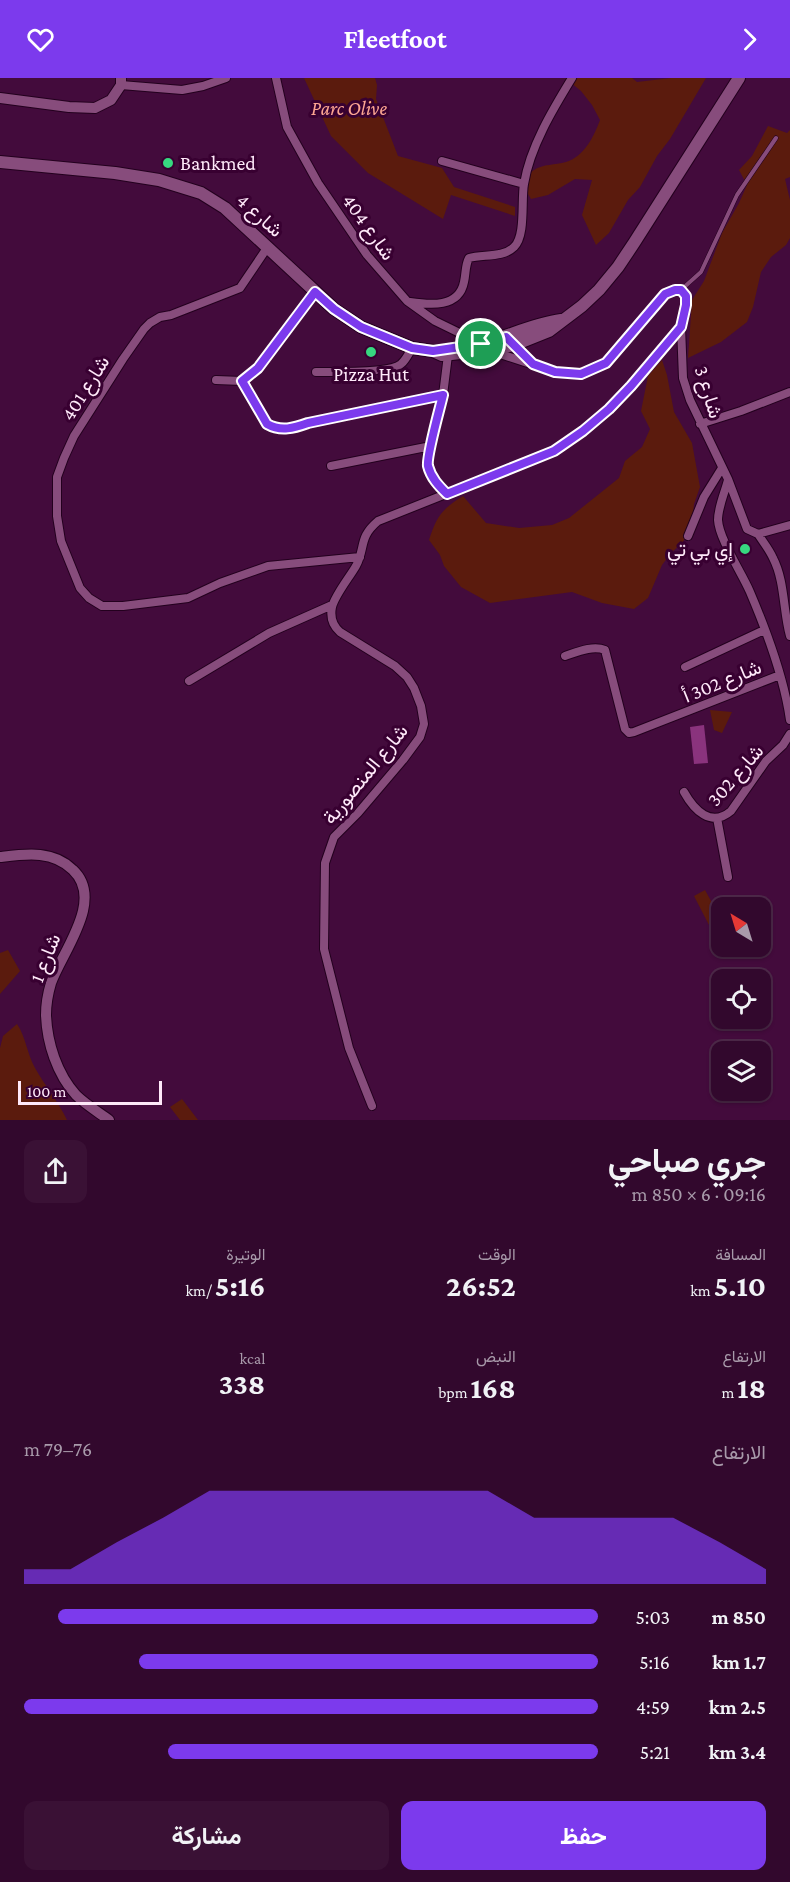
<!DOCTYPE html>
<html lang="ar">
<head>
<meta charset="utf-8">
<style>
	:root { --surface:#32082d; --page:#3a1135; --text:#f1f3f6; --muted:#a89aaa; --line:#4d2949; --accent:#7c3aed }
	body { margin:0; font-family:"Crimson Pro",Vazirmatn,serif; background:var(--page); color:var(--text); direction:rtl; height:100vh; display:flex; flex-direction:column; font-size:22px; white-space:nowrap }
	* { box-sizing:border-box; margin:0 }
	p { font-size:20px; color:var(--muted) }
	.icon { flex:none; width:33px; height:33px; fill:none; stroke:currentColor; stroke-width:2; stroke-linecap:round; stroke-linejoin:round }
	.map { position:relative; height:1042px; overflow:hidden; direction:ltr }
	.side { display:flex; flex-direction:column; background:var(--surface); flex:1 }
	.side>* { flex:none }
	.needle { width:39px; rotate:322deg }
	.buttons { position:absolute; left:711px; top:819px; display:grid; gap:12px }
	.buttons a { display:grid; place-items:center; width:60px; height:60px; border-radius:12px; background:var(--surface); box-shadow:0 2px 4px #0004,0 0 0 2px var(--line); font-size:30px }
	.scale { position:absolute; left:18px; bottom:15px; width:144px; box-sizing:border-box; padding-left:6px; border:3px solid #fee9f9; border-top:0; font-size:16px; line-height:21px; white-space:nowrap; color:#fee9f9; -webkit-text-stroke:4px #380031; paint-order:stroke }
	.pin { position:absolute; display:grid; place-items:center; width:51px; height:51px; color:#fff; margin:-26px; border:3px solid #fff; border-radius:50%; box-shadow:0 2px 6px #0007 }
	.round { display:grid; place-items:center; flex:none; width:63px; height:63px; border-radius:12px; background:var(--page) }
	.headline { display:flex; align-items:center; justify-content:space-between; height:102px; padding:0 24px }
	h1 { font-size:33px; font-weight:700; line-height:45px }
	.stats { display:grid; grid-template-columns:repeat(3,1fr); gap:9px; height:102px; padding:6px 24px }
	.stats div { display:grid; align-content:center }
	.stats b { font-size:30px; font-weight:700 }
	.stats small { font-size:16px; font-weight:400 }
	.stats p { font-size:16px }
	.chart { height:168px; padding:12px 24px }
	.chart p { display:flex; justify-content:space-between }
	.chart svg { width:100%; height:108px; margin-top:6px; fill:var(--accent); opacity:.7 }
	.cta { display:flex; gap:12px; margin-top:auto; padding:12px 24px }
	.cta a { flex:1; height:69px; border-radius:12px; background:var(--accent); color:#fff; font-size:24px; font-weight:700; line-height:69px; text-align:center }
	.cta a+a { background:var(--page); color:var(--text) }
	ul { padding:0 24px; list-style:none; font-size:20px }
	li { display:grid; grid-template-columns:96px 72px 1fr; align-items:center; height:45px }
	li i { height:15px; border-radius:8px; background:var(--accent) }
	header { display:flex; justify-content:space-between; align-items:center; height:78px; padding:0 24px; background:var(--accent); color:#fff; font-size:27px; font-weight:700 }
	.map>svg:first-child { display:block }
	.green { fill:#5b1b0d }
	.water { fill:#8a337d }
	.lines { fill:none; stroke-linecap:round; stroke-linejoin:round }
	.service-casing { stroke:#23001e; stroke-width:5 }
	.minor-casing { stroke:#23001e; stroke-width:10 }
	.tertiary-casing { stroke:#23001e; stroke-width:12 }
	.secondary-casing { stroke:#23001e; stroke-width:14 }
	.service { stroke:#874c7c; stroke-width:4 }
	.minor { stroke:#874c7c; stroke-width:8 }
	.tertiary { stroke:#874c7c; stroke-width:10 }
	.secondary { stroke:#874c7c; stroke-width:12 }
	.route-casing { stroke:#fff; stroke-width:12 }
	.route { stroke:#7c3aed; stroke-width:8 }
	.poi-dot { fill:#37d880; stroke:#380031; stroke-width:2 }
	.labels { text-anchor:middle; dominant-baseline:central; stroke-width:6; stroke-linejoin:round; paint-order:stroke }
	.park-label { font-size:20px; font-style:italic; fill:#fda692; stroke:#380031 }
	.poi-label { font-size:20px; fill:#fee9f9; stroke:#380031; text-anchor:start }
	.street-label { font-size:20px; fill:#fee9f9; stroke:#380031 }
</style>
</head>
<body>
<header><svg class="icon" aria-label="forward" viewBox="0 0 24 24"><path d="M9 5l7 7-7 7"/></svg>Fleetfoot<svg class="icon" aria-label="heart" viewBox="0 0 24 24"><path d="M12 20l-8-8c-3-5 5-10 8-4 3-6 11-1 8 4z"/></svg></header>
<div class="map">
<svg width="790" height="1042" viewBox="0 0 790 1042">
	<rect width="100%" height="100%" fill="#430b3c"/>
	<!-- green -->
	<path class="green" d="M304 0H375L377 7 376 21 398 78 442 90 454 109 515 129V138L451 117 443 141 368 95 331 58Z
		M565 0H632L637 4 671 0H706L670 61 657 78 640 109 628 122 609 155 596 167 582 137 592 102 575 101 548 117 531 121 522 106C525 102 529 95 534 92 543 86 555 87 566 84 585 78 594 58 600 42L592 27 581 13Z
		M768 48 787 55 790 52V99L785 101 790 122V160L786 167 771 179 761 194 753 229 747 244 721 264 688 280 692 222 704 203 722 155 739 125 747 107 739 92 752 78Z
		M662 282 667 297 674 334 692 365 700 409 694 426 692 446 683 464 671 475 662 487 648 520 634 531 602 525 572 514 490 525 461 509 444 488 440 477 429 462C437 438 441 432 463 418L486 445 519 450 552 447 569 440 619 400 625 383 642 369 650 351 641 333 648 298Z
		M710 632 732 634 722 655 714 652Z
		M705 812 721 841V844L710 849 694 818Z
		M8 872 20 893 0 916V875Z
		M17 946C26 959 27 976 35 990 45 1008 58 1023 67 1042H0V970L3 958Z
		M182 1021 198 1042H180L170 1029Z"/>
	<!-- water -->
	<path class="water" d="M704 647 708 685 694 686 690 649Z"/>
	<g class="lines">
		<!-- service casing -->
		<g class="service-casing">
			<path id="service" d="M682 211 701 194 737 117 776 60"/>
		</g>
		<!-- minor casing -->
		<g class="minor-casing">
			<path id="minor" d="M276 0 287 49 318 105 367 177 407 223 435 243 480 265
				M121 7 182 12 203 8 226 0
				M442 83 524 106
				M267 170 240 210 171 237 160 239 150 245 144 251 123 281 74 358 64 380 57 399V438L61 463 80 510 89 520 102 528H123L188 520 220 505 268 488 360 479
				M410 224C430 227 459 230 464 204 466 196 465 187 469 180 483 176 503 180 514 169 526 158 521 122 524 106 530 69 553 31 572 0
				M491 273 555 294 581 296 606 285 665 216 675 212H681L686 218V227L681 249 683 300 690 322 728 401 747 451 758 456 790 447
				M316 294C332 294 392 295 401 286 406 282 409 275 412 270
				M216 302 242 303 258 290 315 214
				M242 303 267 346C281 354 294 350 308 345L443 317
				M700 346 741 333 790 314
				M331 388 431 368
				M728 402C725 414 718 429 718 442 719 461 742 495 750 514 767 554 784 599 790 642
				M447 416 432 398 428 387 427 378 431 368 443 317 448 277 451 270
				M758 456C763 464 769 471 773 480 785 503 783 533 790 558
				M688 458 704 419 722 390
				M565 578C577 574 593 567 605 572L625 651 629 655 634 654 780 597
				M685 589 764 552
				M189 603 269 555 332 527
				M684 714C694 732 711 750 731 733L766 683 783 667 790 656
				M717 740 728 799
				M372 1028 349 970 324 871 325 785 334 759 358 735 403 682 420 659 424 646 421 628 414 610 407 599 395 588 340 554C332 547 330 539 332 529 335 517 349 500 356 488 366 469 358 460 378 443L554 373 583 353 609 331 631 308 681 249"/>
		</g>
		<!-- tertiary casing -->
		<g class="tertiary-casing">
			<path id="tertiary" d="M0 20 69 29 95 30 111 22 121 7V0
				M0 779C26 776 53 772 73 792 105 822 62 874 51 905 48 915 46 927 46 937 47 965 57 996 76 1017 85 1026 98 1034 109 1042"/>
		</g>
		<!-- secondary casing -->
		<g class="secondary-casing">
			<path id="secondary" d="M0 84 115 95 159 102 201 115 225 130 334 231 361 249 412 270 433 273 442 277 489 272 514 267 549 253 582 228 599 212 618 189 634 165 739 0
				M474 267C504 261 531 246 561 242"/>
		</g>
		<!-- service -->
		<use href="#service" class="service"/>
		<!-- minor -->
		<use href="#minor" class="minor"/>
		<!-- tertiary -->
		<use href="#tertiary" class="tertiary"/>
		<!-- secondary -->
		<use href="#secondary" class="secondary"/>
	</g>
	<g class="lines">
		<!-- route casing -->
		<g class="route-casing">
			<path id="route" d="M675 212H681L686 218V227L681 249 631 308 609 331 583 353 554 373 447 416C439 408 431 400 428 388 426 379 440 330 443 317L308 345C294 350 281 354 267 346L242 303 258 290 315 214 334 231 361 249 412 270 433 273 481 266 506 259 533 286 555 294 581 296 606 285 665 216Z"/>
		</g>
		<!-- route -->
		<use href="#route" class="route"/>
	</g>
	<!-- markers -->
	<g class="poi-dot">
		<circle cx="168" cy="85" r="6"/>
		<circle cx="371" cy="274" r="6"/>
		<circle cx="745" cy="471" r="6"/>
	</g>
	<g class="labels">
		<!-- park labels -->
		<g class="park-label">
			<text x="349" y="30">Parc Olive</text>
		</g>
		<!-- poi labels -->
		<g class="poi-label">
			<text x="180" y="85">Bankmed</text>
			<text x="371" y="296" text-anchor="middle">Pizza Hut</text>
			<text x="733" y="471" text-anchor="end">إي بي تي</text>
		</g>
		<!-- street labels -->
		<g class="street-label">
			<text transform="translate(260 137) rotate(42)">شارع 4</text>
			<text transform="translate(369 149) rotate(55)">شارع 404</text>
			<text transform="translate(85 310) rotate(-58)">شارع 401</text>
			<text transform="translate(709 314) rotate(73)">شارع 3</text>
			<text transform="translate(722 603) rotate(-22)">شارع 302 أ</text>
			<text transform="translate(365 696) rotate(-51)">شارع المنصورية</text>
			<text transform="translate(735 697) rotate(-49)">شارع 302</text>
			<text transform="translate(45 880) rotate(-68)">شارع 1</text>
		</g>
	</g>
</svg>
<div class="buttons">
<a><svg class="needle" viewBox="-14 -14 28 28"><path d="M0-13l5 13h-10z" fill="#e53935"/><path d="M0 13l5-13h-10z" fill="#a89aaa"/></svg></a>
<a><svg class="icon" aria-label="locate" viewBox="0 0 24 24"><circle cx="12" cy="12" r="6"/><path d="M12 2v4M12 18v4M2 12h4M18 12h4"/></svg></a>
<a><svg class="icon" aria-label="layers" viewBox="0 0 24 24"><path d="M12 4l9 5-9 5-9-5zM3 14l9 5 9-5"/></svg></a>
</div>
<div class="scale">100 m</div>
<div class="pin" style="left:481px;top:266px;background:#1e9e55"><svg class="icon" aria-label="arrive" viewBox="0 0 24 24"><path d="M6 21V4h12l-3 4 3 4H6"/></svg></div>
</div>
<section class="side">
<div class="headline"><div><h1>جري صباحي</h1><p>09:16 · 6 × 850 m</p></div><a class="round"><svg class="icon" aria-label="share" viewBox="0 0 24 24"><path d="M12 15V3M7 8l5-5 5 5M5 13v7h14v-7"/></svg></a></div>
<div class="stats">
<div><p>المسافة</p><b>5.10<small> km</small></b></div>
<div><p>الوقت</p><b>26:52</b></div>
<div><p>الوتيرة</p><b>5:16<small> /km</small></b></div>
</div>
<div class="stats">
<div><p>الارتفاع</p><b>18<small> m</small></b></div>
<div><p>النبض</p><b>168<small> bpm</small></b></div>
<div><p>kcal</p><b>338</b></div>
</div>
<div class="chart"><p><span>الارتفاع</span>76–79 m</p>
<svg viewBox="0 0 160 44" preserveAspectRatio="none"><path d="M0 44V38L10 38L20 27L30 17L40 6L50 6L60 6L70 6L80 6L90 6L100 6L110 17L120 17L130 17L140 17L150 27L160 38V44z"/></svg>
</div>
<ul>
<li><b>850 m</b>5:03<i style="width:94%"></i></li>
<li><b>1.7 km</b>5:16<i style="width:80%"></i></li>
<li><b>2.5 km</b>4:59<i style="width:100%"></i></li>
<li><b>3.4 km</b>5:21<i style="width:75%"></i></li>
</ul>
<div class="cta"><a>حفظ</a><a>مشاركة</a></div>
</section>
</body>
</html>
